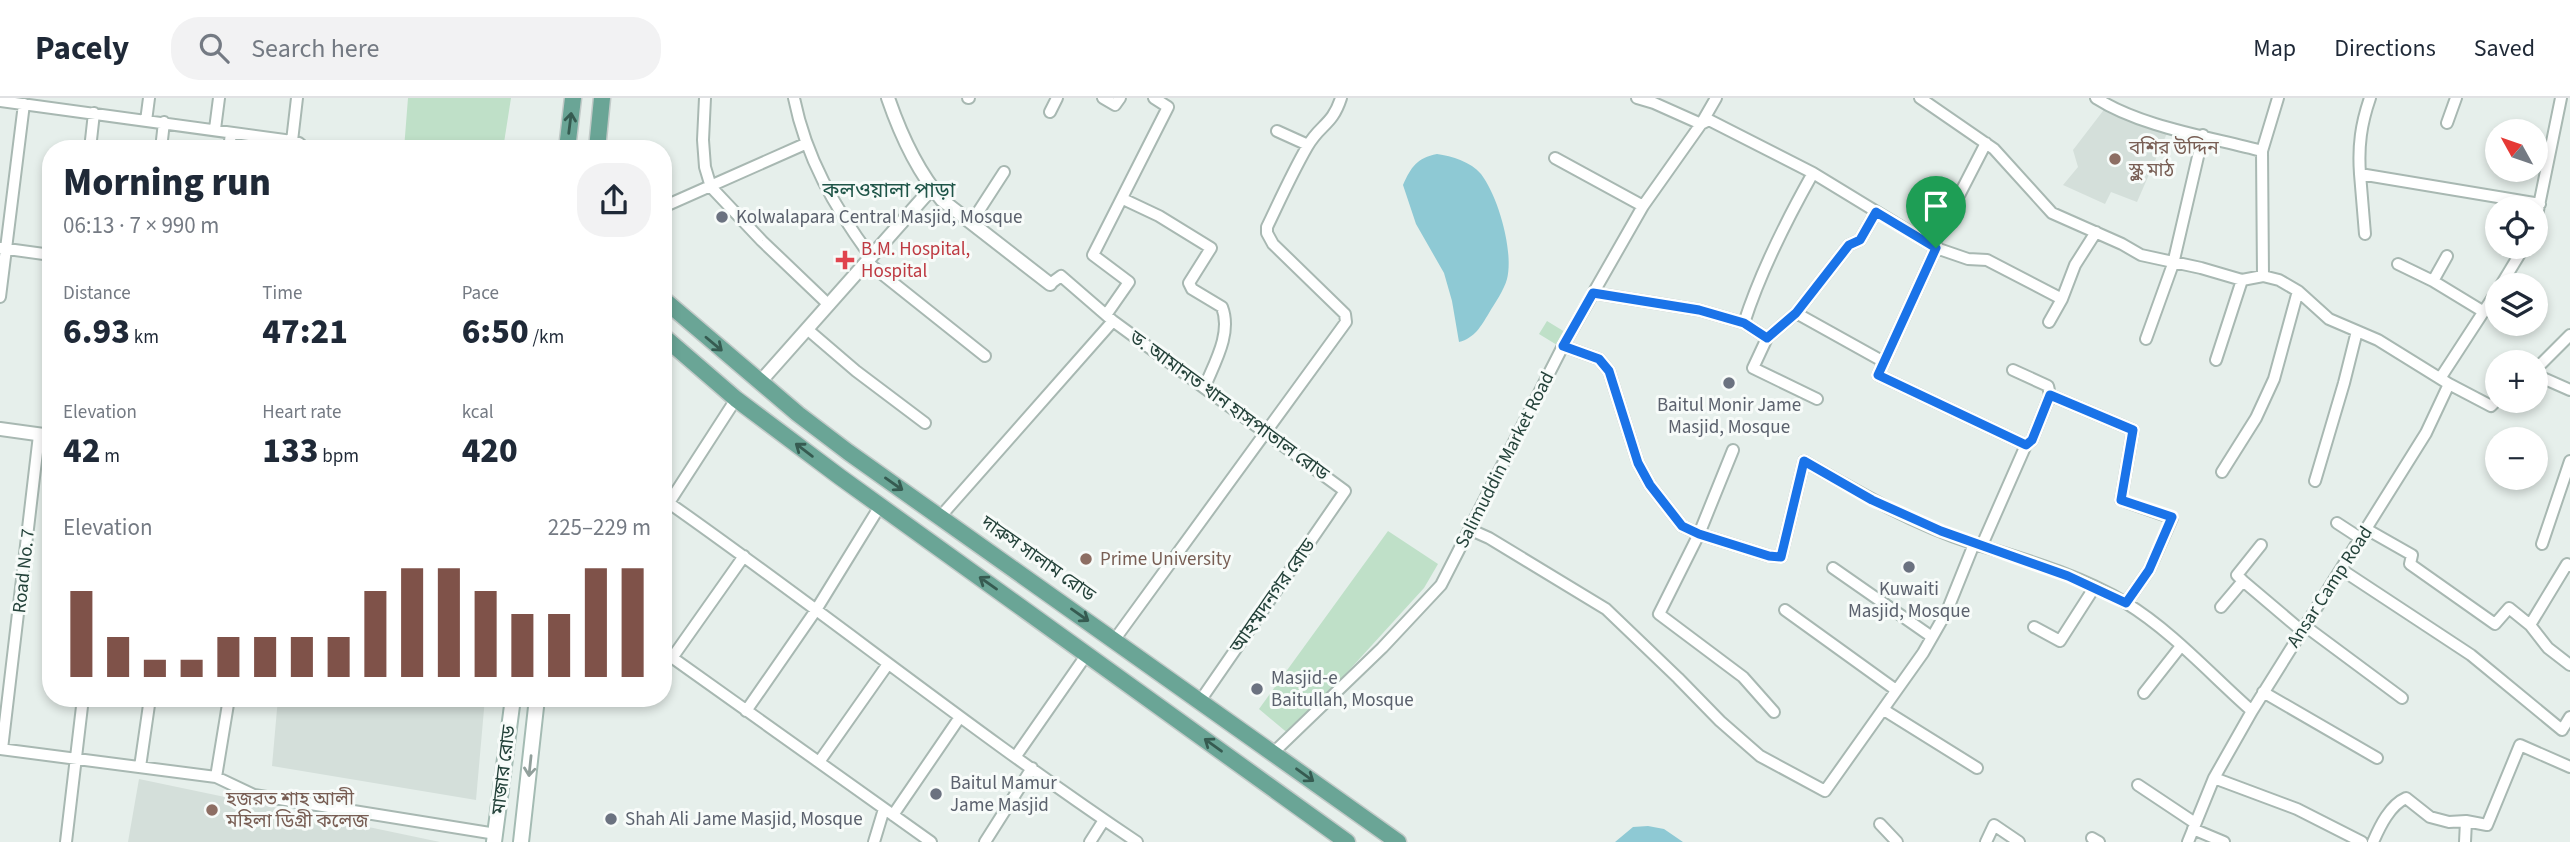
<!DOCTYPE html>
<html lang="en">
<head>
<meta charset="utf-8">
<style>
	:root { --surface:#fff; --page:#f2f2f3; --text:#1f2937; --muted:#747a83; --line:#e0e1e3; --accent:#7f5249 }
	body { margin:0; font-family:"Source Sans 3","Noto Sans Bengali",sans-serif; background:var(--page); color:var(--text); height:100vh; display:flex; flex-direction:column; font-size:26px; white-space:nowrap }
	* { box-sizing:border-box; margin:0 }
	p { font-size:23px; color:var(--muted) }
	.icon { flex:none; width:38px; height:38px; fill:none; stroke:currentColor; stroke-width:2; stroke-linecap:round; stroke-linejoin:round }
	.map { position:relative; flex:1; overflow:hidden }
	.details { position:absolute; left:42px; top:42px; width:630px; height:567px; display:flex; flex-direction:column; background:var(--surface); border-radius:28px; box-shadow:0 4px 10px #0003 }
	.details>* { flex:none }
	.needle { width:46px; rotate:310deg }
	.controls { position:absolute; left:2485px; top:21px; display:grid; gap:14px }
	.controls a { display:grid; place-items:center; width:63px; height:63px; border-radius:50%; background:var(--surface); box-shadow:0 4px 10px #0003; font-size:35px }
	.pin { position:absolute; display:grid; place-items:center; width:60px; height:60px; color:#fff; margin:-72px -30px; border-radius:50% 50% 50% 0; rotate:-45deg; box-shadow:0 0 7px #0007 }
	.pin .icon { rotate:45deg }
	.round { display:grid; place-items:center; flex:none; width:74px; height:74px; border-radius:28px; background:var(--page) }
	.head { display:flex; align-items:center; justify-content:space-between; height:119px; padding:0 21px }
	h1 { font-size:38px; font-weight:800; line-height:52px }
	.stats { display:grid; grid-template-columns:repeat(3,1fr); gap:10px; height:119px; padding:7px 21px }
	.stats div { display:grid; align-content:center }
	.stats b { font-size:35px; font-weight:800 }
	.stats small { font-size:19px; font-weight:400 }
	.stats p { font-size:19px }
	.chart { height:196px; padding:14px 21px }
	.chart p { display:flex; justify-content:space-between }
	.chart svg { width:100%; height:126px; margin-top:7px; stroke:var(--accent); stroke-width:6 }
	header { display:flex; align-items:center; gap:42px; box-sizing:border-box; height:98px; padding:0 35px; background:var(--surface); border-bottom:2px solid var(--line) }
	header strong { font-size:33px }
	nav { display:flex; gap:38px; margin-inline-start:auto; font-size:24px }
	.search { width:490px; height:63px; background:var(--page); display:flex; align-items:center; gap:18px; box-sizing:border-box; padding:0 24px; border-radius:28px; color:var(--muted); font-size:26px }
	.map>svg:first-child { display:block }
	.built { fill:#d4dfda }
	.green { fill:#bfe0c8 }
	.water { fill:#8ec9d4 }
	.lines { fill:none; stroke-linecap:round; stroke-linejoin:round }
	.minor-casing { stroke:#a8b8b2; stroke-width:14 }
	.tertiary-casing { stroke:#a8b8b2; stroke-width:16 }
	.secondary-casing { stroke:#a4bbb3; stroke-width:18 }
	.primary-casing { stroke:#c2cac8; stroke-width:19 }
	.minor { stroke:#fff; stroke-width:10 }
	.tertiary { stroke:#fff; stroke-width:12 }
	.secondary { stroke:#fff; stroke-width:14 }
	.primary { stroke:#6aa596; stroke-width:16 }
	.oneway { stroke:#365b51 }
	.oneway2 { stroke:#92a09c }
	.route-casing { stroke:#fff; stroke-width:14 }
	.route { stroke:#1a73e8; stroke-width:9 }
	.education-dot { fill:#8d6e63; stroke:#f7fbf9; stroke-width:2.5 }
	.worship-dot { fill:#6b7280; stroke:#f7fbf9; stroke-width:2.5 }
	.health-dot { fill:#e0444e; stroke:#f7fbf9; stroke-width:2.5 }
	.labels { text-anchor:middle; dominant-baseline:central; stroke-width:6; stroke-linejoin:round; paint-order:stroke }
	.education-label { font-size:19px; fill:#785e54; stroke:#f7fbf9; text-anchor:start }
	.worship-label { font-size:19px; fill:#5b616d; stroke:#f7fbf9; text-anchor:start }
	.health-label { font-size:19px; fill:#be3a42; stroke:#f7fbf9; text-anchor:start }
	.street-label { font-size:19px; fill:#24423a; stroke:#f7fbf9 }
	.neighbourhood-label { font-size:21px; fill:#1f5548; stroke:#f7fbf9 }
</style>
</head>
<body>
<header>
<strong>Pacely</strong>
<div class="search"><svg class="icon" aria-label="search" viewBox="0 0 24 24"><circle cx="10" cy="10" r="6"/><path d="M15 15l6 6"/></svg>Search here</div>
<nav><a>Map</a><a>Directions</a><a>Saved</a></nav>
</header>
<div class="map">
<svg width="2570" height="744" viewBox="0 0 2570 744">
	<rect width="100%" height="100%" fill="#e6efeb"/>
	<!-- built -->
	<path class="built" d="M2106 9 2168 33 2137 104 2111 94 2105 106 2063 87 2078 69 2073 52Z
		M278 600H485L476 702 272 668Z
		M139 681 440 744H128Z"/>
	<!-- green -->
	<path class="green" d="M408 0H511L503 51H404Z
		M1547 223 1565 234 1557 247 1539 236Z
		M1388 433 1438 466 1424 490 1290 637 1259 611Z"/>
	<!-- water -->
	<path class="water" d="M1437 56C1452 58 1471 64 1481 76 1498 98 1514 153 1507 181 1504 192 1495 205 1489 215 1481 228 1475 240 1459 244L1452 203 1444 175 1416 126 1403 87C1411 69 1417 60 1437 56Z
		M1648 728 1664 731 1683 744H1615L1633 729Z"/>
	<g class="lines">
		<!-- minor casing -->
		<g class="minor-casing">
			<path id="minor" d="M705 0 703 42 705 69 711 89 762 143 829 207
				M794 0C806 60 835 110 871 159
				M968 0H969
				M1103 0 1115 7 1120 0
				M1637 0 1654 5 1701 26 1709 22 1813 75 1936 150 1968 161 1987 162 2062 201
				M1920 0 1994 51 2052 115 2122 146 2141 157 2201 170 2242 182 2263 178 2279 182 2298 193 2329 221 2378 242 2449 286
				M2096 0C2141 29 2210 39 2262 53
				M0 3 292 43 299 45 306 51
				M1050 14 1057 0
				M146 23 149 0
				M2447 25 2456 0
				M215 31 219 0
				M1277 33 1308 47
				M292 43 297 0
				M90 51 94 15
				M161 51 164 24
				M229 51 231 35
				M1555 60 1643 108
				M2360 76C2358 48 2361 26 2370 0
				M1123 101 1159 118 1211 150 1189 185 1192 191 1222 209C1232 235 1215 264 1205 288
				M663 109 805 46
				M2536 122 2561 0
				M971 125 1004 74
				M2365 136 2360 76 2540 106
				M1933 148 1986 45
				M0 150 51 157
				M1936 150 1878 277 2026 347
				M2447 158 2433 183 2484 214
				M867 164 985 258
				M2398 166 2433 183
				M2263 178 2262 53 2278 0
				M1050 186 1061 178 1113 223 1345 393 1200 603
				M2501 187 2524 149
				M1593 195 1699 212 1744 225 1767 240
				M0 199 24 6
				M1796 215 1884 264
				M1106 217 1129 184 1093 157 1168 9 1154 0
				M2049 224 2062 201 2075 167 2096 134
				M1744 225C1761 172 1786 123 1813 75
				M807 231 856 273 925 325
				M2146 241 2173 166 2203 37
				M1563 248 1599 261 1609 273 1638 365 1650 387 1682 428 1699 436 1769 458 1781 459 1804 363C1858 394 1913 426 1972 445 2023 461 2080 477 2126 505 2173 534 2211 577 2252 613
				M2216 262 2242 182
				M2536 268 2542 265 2570 237
				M2013 272 2048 288 2050 297
				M2536 277 2570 292
				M2441 279 2497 193
				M1817 301 1753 270 1767 240 1796 215 1849 147 1860 142 1876 114
				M1733 352 1699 436 1659 516 1743 579 1774 614
				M2222 374 2256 320 2274 281 2298 193
				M2315 383 2344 285 2357 233
				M669 405C827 516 977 637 1137 744
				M663 414 736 301
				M940 419 1113 223
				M2337 425 2360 440
				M1471 432 1489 440 1606 511 1678 580 1720 623 1760 658 1825 693 1923 555 1947 513 1974 446
				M2368 432 2412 457 2410 466 2495 526 2509 510 2530 527 2548 550 2570 567
				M2542 446 2570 363
				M1982 447 2026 347 2032 342 2050 297 2133 332 2121 402 2172 420 2149 472 2126 505
				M1833 470 1932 539
				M2342 472 2471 557 2562 632 2570 619
				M2243 483 2302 533
				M2221 509 2243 483 2237 477 2261 447
				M1785 512 1896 592
				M2530 527 2567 466 2570 468
				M2305 528 2402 600
				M2034 529 2060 543 2094 490
				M1115 541 1346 224 1345 216 1273 146 1267 135V129C1280 102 1292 75 1307 49 1320 26 1332 28 1341 0
				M663 553 931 744
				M672 560 744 458
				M2263 594 2377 660
				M2144 595 2181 548
				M1884 612 1977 670
				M746 613 816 512 880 408
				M0 651 216 679 254 697 496 736
				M2 651 39 337
				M1274 654 1382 550 1441 487 1563 248 1643 108 1701 26 1716 0
				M1016 658 1087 556
				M819 664 888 566
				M140 669 150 600
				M216 679 229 600
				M2214 680 2297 711 2362 744
				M2138 687 2195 725
				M893 717 960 619
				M1880 726 1897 744
				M2193 731 2224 744
				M2092 740 2099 744
				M66 744 83 600
				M874 744 884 711
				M985 744 1032 670
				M1090 744 1104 722
				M1986 744 1994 727 2019 744
				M2188 744 2214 680 2252 613 2426 335 2449 286 2491 308 2497 302
				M2373 744C2380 728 2390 707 2406 700L2430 719 2449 724 2466 723 2487 727 2520 647 2570 669
				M2465 744 2466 723"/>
		</g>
		<!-- tertiary casing -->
		<g class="tertiary-casing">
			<path id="tertiary" d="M888 0C900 35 918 74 942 102L1050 186
				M760 284 932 90
				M0 331 51 338"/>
		</g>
		<!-- secondary casing -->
		<g class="secondary-casing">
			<path id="secondary" d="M494 744 513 600
				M521 744 537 600"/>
		</g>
		<!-- primary casing -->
		<g class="primary-casing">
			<path id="primary" d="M567 51 573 0
				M597 51 602 0
				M663 201 798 316 848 354 1398 744
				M663 238 736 301 840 379 1347 744"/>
		</g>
		<!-- minor -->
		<use href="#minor" class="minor"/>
		<!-- tertiary -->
		<use href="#tertiary" class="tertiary"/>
		<!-- secondary -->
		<use href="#secondary" class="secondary"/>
		<!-- primary -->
		<use href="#primary" class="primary"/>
	</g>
	<!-- one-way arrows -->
	<defs><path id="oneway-shaft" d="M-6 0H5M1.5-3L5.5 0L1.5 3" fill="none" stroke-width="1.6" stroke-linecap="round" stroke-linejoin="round" transform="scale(1.75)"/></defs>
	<g class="oneway">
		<use href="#oneway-shaft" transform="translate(570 25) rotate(-83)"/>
		<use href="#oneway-shaft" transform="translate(714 246) rotate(40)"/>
		<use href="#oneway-shaft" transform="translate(804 352) rotate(-143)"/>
		<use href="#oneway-shaft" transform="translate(894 386) rotate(35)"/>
		<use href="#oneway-shaft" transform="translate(988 485) rotate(-145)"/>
		<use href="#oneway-shaft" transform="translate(1080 517) rotate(35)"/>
		<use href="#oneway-shaft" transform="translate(1213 647) rotate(-144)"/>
		<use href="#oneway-shaft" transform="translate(1305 677) rotate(36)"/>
	</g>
	<use class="oneway2" href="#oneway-shaft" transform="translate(530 668) rotate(96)"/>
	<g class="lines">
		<!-- route casing -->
		<g class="route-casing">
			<path id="route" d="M1876 114 1936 150 1878 277 2026 347 2032 342 2050 297 2133 332 2121 402 2172 419 2149 472 2126 505 2068 478 1941 433 1872 402 1804 363 1781 459 1769 458 1699 436 1682 428 1650 387 1638 365 1609 273 1599 261 1563 248 1593 195 1699 212 1744 225 1767 240 1796 215 1849 147 1860 142Z"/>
		</g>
		<!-- route -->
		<use href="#route" class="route"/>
	</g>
	<!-- markers -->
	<g class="education-dot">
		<circle cx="2115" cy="61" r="7"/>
		<circle cx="1086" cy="461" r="7"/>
		<circle cx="212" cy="712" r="7"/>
	</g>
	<g class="worship-dot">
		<circle cx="722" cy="119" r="7"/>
		<circle cx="1729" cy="285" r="7"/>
		<circle cx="1909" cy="469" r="7"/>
		<circle cx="1257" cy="591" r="7"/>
		<circle cx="936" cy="696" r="7"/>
		<circle cx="611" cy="721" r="7"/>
	</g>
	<path class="health-dot" d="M841.5 151.5h7v7h7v7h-7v7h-7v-7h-7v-7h7z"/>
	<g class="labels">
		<!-- education labels -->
		<g class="education-label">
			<text x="2129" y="50">বশির উদ্দিন<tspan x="2129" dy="22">স্কুল মাঠ</tspan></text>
			<text x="1100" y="461">Prime University</text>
			<text x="226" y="701">হজরত শাহ আলী<tspan x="226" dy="22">মহিলা ডিগ্রী কলেজ</tspan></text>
		</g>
		<!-- worship labels -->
		<g class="worship-label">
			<text x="736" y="119">Kolwalapara Central Masjid, Mosque</text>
			<text x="1729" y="307" text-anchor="middle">Baitul Monir Jame<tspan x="1729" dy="22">Masjid, Mosque</tspan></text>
			<text x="1909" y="491" text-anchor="middle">Kuwaiti<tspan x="1909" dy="22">Masjid, Mosque</tspan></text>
			<text x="1271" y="580">Masjid-e<tspan x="1271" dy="22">Baitullah, Mosque</tspan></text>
			<text x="950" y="685">Baitul Mamur<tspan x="950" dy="22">Jame Masjid</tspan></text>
			<text x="625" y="721">Shah Ali Jame Masjid, Mosque</text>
		</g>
		<!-- health labels -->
		<g class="health-label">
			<text x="861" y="151">B.M. Hospital,<tspan x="861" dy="22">Hospital</tspan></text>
		</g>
		<!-- street labels -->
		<g class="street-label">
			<text transform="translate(1229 308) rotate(36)">ড. আমানত খান হাসপাতাল রোড</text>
			<text transform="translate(1505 362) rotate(-63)">Salimuddin Market Road</text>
			<text transform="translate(1038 461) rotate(35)">দারুস সালাম রোড</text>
			<text transform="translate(24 473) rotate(-84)">Road No. 7</text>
			<text transform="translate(2330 489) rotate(-57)">Ansar Camp Road</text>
			<text transform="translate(1273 498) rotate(-55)">আহম্মদনগর রোড</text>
			<text transform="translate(504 672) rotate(-83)">মাজার রোড</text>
		</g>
		<!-- neighbourhood labels -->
		<g class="neighbourhood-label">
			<text x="889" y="92">কলওয়ালা পাড়া</text>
		</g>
	</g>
</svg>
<div class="controls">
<a><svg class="needle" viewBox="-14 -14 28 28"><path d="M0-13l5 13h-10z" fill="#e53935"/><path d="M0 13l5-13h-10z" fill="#747a83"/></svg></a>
<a><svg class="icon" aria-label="locate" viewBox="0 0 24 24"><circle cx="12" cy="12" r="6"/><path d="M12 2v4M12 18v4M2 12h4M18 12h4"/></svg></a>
<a><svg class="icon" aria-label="layers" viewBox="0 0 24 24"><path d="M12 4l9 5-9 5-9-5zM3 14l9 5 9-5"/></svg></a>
<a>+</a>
<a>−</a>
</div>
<div class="pin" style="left:1936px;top:150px;background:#1e9e55"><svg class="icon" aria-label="arrive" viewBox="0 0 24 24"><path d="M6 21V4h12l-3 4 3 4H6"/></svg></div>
<section class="details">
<div class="head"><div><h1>Morning run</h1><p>06:13 · 7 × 990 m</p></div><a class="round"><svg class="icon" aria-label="share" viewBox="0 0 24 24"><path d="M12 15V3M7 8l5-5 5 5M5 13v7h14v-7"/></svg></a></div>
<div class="stats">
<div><p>Distance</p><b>6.93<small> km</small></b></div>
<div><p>Time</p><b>47:21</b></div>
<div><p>Pace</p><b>6:50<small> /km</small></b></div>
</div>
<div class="stats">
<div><p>Elevation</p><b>42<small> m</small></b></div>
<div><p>Heart rate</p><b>133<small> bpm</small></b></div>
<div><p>kcal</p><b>420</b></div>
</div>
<div class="chart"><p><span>Elevation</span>225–229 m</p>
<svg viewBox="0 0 160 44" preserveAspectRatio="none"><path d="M5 44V14M15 44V30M25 44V38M35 44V38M45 44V30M55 44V30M65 44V30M75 44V30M85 44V14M95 44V6M105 44V6M115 44V14M125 44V22M135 44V22M145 44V6M155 44V6"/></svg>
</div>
</section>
</div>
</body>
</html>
